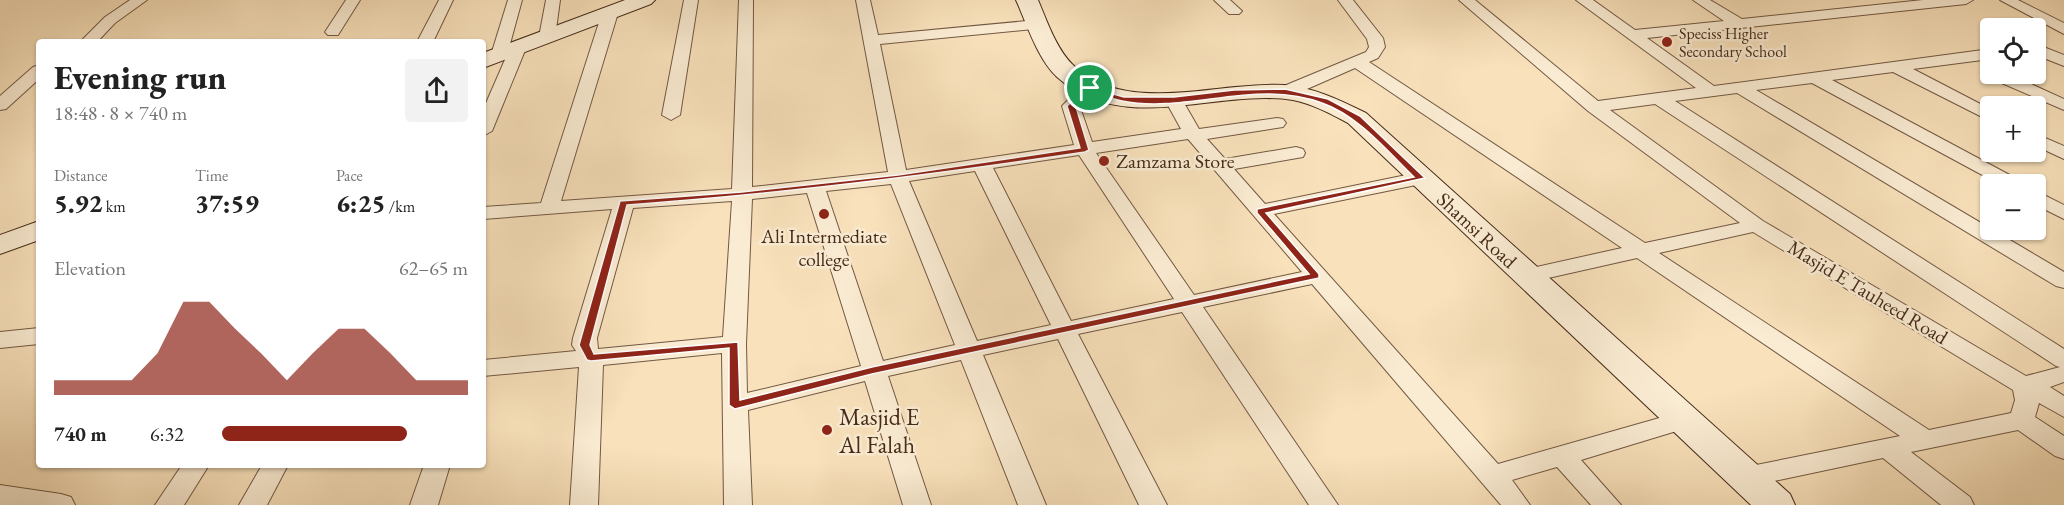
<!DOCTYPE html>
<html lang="en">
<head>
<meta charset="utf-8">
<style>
	:root { --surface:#fff; --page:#f2f2f2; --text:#222; --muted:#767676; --accent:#8f2418 }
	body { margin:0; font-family:"EB Garamond",serif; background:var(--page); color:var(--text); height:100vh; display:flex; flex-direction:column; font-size:22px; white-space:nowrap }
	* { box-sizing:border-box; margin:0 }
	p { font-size:20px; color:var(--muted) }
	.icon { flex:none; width:33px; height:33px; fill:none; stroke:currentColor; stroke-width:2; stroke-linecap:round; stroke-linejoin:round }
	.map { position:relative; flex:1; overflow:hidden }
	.panel { position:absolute; left:36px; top:39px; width:450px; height:429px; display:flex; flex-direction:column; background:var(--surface); border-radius:6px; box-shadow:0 2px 4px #0004 }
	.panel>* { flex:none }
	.controls { position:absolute; left:1980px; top:18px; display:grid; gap:12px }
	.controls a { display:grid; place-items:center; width:66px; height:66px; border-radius:6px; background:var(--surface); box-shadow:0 2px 4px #0004; font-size:30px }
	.pin { position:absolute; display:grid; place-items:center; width:51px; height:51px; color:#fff; margin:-26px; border:3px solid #fff; border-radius:50%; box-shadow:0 2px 6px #0007 }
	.round { display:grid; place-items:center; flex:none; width:63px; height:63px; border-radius:6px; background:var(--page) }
	.summary { display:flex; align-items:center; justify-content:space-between; height:102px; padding:0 18px }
	h1 { font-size:33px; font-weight:800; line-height:45px }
	.stats { display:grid; grid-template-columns:repeat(3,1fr); gap:9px; height:102px; padding:6px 18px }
	.stats div { display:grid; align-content:center }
	.stats b { font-size:26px; font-weight:800 }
	.stats small { font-size:16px; font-weight:400 }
	.stats p { font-size:16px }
	.chart { height:168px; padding:12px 18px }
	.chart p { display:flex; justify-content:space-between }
	.chart svg { width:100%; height:108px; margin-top:6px; fill:var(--accent); opacity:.7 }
	ul { padding:0 18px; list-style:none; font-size:20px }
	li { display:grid; grid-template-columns:96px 72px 1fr; align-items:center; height:45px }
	li i { height:15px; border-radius:8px; background:var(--accent) }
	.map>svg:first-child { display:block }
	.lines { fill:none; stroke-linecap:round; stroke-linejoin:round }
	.street-casing { stroke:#725842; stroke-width:2 }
	.secondary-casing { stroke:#462b19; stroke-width:2 }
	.street { fill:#faecd3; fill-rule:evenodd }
	.secondary { fill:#faecd3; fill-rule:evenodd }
	.route { fill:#8f2418; stroke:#fff; stroke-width:1.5; fill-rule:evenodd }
	.poi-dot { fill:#8f2418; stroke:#faecd3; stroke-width:2 }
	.labels { text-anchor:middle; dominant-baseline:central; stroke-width:5; stroke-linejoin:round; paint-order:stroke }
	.far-poi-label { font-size:16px; fill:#462b19; stroke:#faecd3; text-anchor:start }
	.poi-label { font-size:20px; fill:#462b19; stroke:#faecd3; text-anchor:start }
	.street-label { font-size:20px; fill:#462b19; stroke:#faecd3 }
	.near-poi-label { font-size:24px; fill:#462b19; stroke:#faecd3; text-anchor:start }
</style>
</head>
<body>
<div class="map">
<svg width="2064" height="505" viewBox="0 0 2064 505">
	<rect width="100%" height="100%" fill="#f8e1bb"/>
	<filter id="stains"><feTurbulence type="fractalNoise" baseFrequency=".00333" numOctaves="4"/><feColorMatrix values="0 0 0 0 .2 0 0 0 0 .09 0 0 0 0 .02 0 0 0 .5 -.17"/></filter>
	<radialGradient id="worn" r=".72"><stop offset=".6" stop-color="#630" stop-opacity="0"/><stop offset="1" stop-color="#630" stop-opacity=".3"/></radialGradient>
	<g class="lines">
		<!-- street casing -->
		<g class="street-casing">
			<path id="street" d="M130 0H147L115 23 97 42H80L105 17Z
				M346 0H360L338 35H328L325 32Z
				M439 0H453L433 42H417Z
				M508 0H522L507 55 512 45 518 43 526 48 492 131 483 136V110L507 55 499 60 491 55Z
				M546 0H560L555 37 547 42 539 37Z
				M684 0H698L680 115 671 120 662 115Z
				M739 0H753L752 187 888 172 856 0H870L878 35 1038 20 1046 25 1043 28 880 44 906 170 1074 145 1062 106 1084 84 1090 83 1098 88 1080 107 1092 142 1181 129 1165 100 1174 95 1180 96 1199 129 1277 118 1283 119 1286 123 1283 127 1207 139 1225 159 1296 147 1303 149 1305 153 1303 157 1234 169 1265 204 1421 172 1431 178 1421 184 1274 214 1498 464 1684 411 1693 414 1697 420 1693 426 1581 460 1621 505H1591L1557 467 1512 480 1530 505H1501L1312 284 1203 307 1338 505H1309L1182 312 1078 334 1167 505H1139L1058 339 983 355 1046 505H1018L961 360 888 376 931 505H903L865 381 748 410 752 505H724L722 353 603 365 598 505H570L579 367 483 376V360L576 351 572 345 573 338 612 209 483 219V207L541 203 602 13 610 8 618 13 561 201 732 189ZM1188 139 1302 272 1194 295 1096 153ZM1079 155 1174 299 1071 321 993 168ZM975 171 1051 325 977 341 909 181ZM891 184 955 345 883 361 826 191ZM807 193 861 366 747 393 746 344 752 199ZM732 201 723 337 598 349 597 338 633 208Z
				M1214 0H1230L1242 11 1239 14H1229Z
				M1338 0H1353L1383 38 1385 47 1378 58 1369 62 1645 243 1740 223 1588 111 1459 0H1475L1598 101 1696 88 1576 0H1593L1635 30 1724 21 1693 0H1710L1742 19 1923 0H1973L1966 4 1647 38 1714 86 1990 49V59L1913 69 1990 109V121L1893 72 1832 80 2019 180 2021 184H1999L1812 83 1756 90 2064 272V288L2056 286 1737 93 1675 101 2064 349V382L2050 387 2064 396V417L2039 403 2035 417 2064 436V459L2055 456 2018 430 1911 452 1970 497 1974 505H1941L1883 458 1746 487 1737 484 1733 477 1737 470 1746 467 1900 436 1637 258 1526 283 1518 281 1515 276 1518 271 1622 248 1355 68 1291 96H1279L1276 92 1279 88 1366 52 1369 47 1367 39ZM1655 104 2056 366 2060 367 2026 376 1763 221 1610 110ZM1753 232 2013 390 2015 400 2011 413 1929 430 1659 253Z
				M2000 0H2018L2064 23V34Z
				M2036 44 2064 55V66L2036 55Z
				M39 65V79L6 109 0 110V96L33 67Z
				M1990 70V74H2009L2064 99V110L1990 78 1988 74Z
				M2036 134 2064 146V159L2036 146Z
				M2036 191 2064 205V219L2036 205Z
				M39 328V344L0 348V332Z
				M182 465H209L184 505H155Z
				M262 465H288L267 505H239Z
				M424 465H450L438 505H410Z
				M0 485 61 494 71 497 75 505H0Z"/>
		</g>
		<!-- secondary casing -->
		<g class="secondary-casing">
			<path id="secondary" d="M625 0H655L651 4 483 68V53Z
				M1016 0H1038C1047 21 1056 48 1072 64 1123 117 1220 81 1284 85 1313 87 1340 100 1366 113L1790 494 1795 505H1751L1348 123C1331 114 1313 104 1293 100 1216 88 1124 137 1057 77 1037 58 1027 24 1016 0Z
				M39 221V240L0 254V235Z"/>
		</g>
		<!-- street -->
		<use href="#street" class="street"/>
		<!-- secondary -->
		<use href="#secondary" class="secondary"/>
	</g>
	<!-- route -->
	<path class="route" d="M1088 87 1124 97H1174L1234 90 1285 89 1328 99 1360 116 1425 178 1266 213 1319 274V278L872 374 735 409 729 405V348L591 361 587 360 579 345 620 201 742 192 898 175 1080 148 1067 106ZM1092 91C1102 95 1112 99 1122 101 1187 114 1256 78 1322 103 1359 116 1387 151 1414 177L1257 209V213L1309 274 872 367 740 400 738 342 594 354 590 345 627 205C781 194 933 175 1085 152L1089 150 1076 107Z"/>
	<!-- markers -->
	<g class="poi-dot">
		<circle cx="1667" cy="42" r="6"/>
		<circle cx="1104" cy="161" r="6"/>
		<circle cx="824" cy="214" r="6"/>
		<circle cx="827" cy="430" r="6"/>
	</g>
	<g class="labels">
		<!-- far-poi labels -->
		<g class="far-poi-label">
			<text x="1679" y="33">Speciss Higher<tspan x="1679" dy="18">Secondary School</tspan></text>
		</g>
		<!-- poi labels -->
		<g class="poi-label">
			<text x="1116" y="161">Zamzama Store</text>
			<text x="824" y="236" text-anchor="middle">Ali Intermediate<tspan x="824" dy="23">college</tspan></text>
		</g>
		<!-- street labels -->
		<g class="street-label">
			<text transform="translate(1477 230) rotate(43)">Shamsi Road</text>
			<text transform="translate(1868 292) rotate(31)">Masjid E Tauheed Road</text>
		</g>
		<!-- near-poi labels -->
		<g class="near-poi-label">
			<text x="839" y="416">Masjid E<tspan x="839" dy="28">Al Falah</tspan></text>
		</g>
	</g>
	<rect width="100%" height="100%" filter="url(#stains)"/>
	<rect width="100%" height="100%" fill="url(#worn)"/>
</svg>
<div class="controls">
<a><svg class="icon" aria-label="locate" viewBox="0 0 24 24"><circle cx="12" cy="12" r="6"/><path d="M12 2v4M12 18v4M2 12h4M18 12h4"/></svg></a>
<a>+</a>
<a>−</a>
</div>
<div class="pin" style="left:1090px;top:88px;background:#1e9e55"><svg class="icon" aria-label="arrive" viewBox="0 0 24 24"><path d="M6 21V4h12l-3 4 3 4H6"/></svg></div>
<section class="panel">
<div class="summary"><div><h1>Evening run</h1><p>18:48 · 8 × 740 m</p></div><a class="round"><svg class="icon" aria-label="share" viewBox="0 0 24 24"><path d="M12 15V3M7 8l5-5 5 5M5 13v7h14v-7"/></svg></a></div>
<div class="stats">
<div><p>Distance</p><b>5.92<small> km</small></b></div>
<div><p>Time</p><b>37:59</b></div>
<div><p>Pace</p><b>6:25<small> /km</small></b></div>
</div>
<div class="chart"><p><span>Elevation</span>62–65 m</p>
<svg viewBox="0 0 160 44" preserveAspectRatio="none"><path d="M0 44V38L10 38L20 38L30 38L40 27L50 6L60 6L70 17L80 27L90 38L100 27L110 17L120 17L130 27L140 38L150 38L160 38V44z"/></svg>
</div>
<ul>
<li><b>740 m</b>6:32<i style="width:75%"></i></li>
</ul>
</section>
</div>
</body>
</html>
